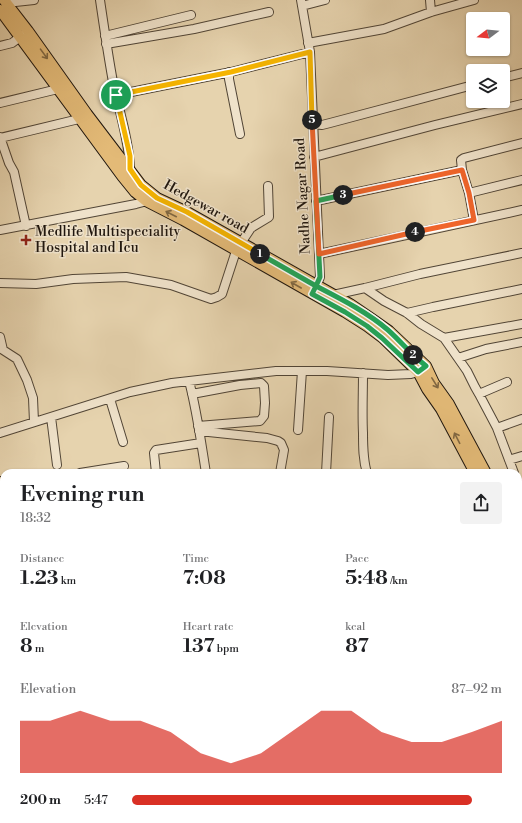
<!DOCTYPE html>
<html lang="en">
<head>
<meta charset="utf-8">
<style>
	:root { --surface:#fff; --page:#f2f2f2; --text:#202124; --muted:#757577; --accent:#d93025 }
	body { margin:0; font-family:"Libre Bodoni",serif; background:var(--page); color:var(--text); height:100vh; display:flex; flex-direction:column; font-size:15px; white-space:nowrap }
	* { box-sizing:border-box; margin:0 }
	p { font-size:13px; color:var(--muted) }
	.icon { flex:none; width:22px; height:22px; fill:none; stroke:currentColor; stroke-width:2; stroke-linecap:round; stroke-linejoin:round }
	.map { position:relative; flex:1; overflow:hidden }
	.sheet { position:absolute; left:0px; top:469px; width:522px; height:354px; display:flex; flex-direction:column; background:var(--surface); border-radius:12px 12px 0 0; box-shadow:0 1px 3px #0004 }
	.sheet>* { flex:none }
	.needle { width:26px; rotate:254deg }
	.controls { position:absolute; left:466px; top:12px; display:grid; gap:8px }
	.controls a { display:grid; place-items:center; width:44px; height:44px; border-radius:4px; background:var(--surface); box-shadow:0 1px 3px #0004; font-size:20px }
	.pin { position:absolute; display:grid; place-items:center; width:34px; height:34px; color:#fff; margin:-17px; border:2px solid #fff; border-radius:50%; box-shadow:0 1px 4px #0007 }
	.km { position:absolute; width:20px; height:20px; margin:-10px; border-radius:50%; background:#222; color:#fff; font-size:11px; line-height:20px; text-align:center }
	.round { display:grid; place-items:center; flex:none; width:42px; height:42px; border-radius:4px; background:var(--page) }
	.headline { display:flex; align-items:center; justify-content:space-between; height:68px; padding:0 20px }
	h1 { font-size:22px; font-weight:600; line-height:30px }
	.metrics { display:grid; grid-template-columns:repeat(3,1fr); gap:6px; height:68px; padding:4px 20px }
	.metrics div { display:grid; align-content:center }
	.metrics b { font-size:20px; font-weight:600 }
	.metrics small { font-size:11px; font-weight:400 }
	.metrics p { font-size:11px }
	.chart { height:112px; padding:8px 20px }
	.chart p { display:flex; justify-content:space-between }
	.chart svg { width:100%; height:72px; margin-top:4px; fill:var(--accent); opacity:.7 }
	ul { padding:0 20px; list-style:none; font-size:13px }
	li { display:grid; grid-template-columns:64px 48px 1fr; align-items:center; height:30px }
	li i { height:10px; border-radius:5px; background:var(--accent) }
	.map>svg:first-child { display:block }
	.water { fill:url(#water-waves); stroke:#67776f }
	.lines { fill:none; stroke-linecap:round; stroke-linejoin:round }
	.minor-casing { stroke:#514536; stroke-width:10 }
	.major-casing { stroke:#1f160e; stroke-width:12 }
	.minor { stroke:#efe2ca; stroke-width:8 }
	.major { stroke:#e3ba77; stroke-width:10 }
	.oneway { stroke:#816842 }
	.split-1-casing { stroke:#fff; stroke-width:8 }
	.split-2-casing { stroke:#fff; stroke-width:8 }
	.split-3-casing { stroke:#fff; stroke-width:8 }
	.split-4-casing { stroke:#fff; stroke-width:8 }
	.split-5-casing { stroke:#fff; stroke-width:8 }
	.split-6-casing { stroke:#fff; stroke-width:8 }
	.split-1 { stroke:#f5b400; stroke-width:5 }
	.split-2 { stroke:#22a559; stroke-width:5 }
	.split-3 { stroke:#22a559; stroke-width:5 }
	.split-4 { stroke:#f0652b; stroke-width:5 }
	.split-5 { stroke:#f0652b; stroke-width:5 }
	.split-6 { stroke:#f5b400; stroke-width:5 }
	.poi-dot { fill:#8f2418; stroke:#efe2ca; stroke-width:1.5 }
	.labels { text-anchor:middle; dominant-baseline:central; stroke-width:3; stroke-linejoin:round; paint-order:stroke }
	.street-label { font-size:14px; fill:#1f160e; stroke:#efe2ca }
	.poi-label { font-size:14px; fill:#1f160e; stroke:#efe2ca; text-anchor:start }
</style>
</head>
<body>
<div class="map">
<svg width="522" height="823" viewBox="0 0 522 823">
	<defs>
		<pattern id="water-waves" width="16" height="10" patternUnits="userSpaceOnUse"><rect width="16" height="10" fill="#97b7b0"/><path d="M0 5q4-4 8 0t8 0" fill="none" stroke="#7b948e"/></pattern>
	</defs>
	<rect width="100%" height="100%" fill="#e6d3ae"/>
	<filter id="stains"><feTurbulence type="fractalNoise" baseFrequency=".005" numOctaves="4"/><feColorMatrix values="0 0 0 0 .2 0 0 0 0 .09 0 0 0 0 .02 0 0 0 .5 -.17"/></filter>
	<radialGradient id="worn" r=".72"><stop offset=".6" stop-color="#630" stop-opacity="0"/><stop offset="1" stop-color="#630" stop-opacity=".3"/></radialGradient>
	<!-- water -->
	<path class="water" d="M0 612 4 613V673L0 672Z
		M330 819H415L420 823H335Z"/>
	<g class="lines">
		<!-- minor casing -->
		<g class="minor-casing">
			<path id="minor" d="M100 0C104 27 108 55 113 82 119 111 129 140 130 169L128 171
				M301 0 310 52 320 277 315 289
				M430 0 431 12
				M6 3 34 0
				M302 6 325 0
				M105 36 191 15
				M308 43 384 29 431 12 474 0
				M106 44 194 29 269 12
				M0 46 12 43 24 34
				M229 72V79L240 134
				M503 78 522 73
				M116 95 231 72 310 52
				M0 103 58 89
				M312 124 322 125 330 123 473 85
				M0 137 9 163 14 172 26 226
				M0 138 79 119 84 115
				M314 157 435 125 522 104
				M469 193 522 180
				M316 201 462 170
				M474 220 469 193 462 170 461 160 464 158 522 143
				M0 230 136 204 151 200
				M241 243 251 228 269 217 268 186
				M319 254 522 210
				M0 283 36 284 73 279 126 277 171 285 211 299 217 297 222 294 236 251
				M365 288 384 301 407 313 421 324 444 338 467 371 475 387 479 394 497 428 514 473
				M333 295 365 288 420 274 522 253
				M407 313 433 307 522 289
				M0 337 3 350 17 359 27 380 33 398 34 422
				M444 338 522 324
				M458 358 486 349 522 342
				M363 373C363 393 362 413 363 433 363 447 363 460 367 473
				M189 381C197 411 201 442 206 473
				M192 394 240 385 261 383 264 386 265 403 264 416 260 421 198 426
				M479 394 507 382
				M110 399 123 442
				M51 417 57 465
				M497 428 522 419
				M298 430 302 371
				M199 431 267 438 278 441 281 443 284 450 280 473
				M0 433 130 392 172 383 276 371H327L388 375 411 374 418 372 422 369
				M509 460 522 456
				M80 473 124 466
				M156 473 154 453 156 450 201 443
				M326 473 329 417
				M518 483 520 488 518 489
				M518 768 522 761
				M15 819V823"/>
		</g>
		<!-- major casing -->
		<g class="major-casing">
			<path id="major" d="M4 0 28 31 87 114 141 185 157 198 187 212 350 304 372 319 389 331 426 366 434 383 449 404 486 473
				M0 10 122 176 135 192 146 201 183 220 345 312 367 326 383 338 418 372 427 389 441 409 475 473
				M0 482 4 484
				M0 508 4 509
				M518 535 522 542
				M518 556 522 564
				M518 694 522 697
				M518 722 522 725"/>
		</g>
		<!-- minor -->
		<use href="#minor" class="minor"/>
		<!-- major -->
		<use href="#major" class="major"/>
	</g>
	<!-- one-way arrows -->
	<defs><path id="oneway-shaft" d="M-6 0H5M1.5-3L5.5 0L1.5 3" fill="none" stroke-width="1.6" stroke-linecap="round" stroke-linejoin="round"/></defs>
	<g class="oneway">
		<use href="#oneway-shaft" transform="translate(44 54) rotate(54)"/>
		<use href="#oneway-shaft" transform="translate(171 214) rotate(-153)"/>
		<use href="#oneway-shaft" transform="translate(296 285) rotate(-150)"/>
		<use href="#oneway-shaft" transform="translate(435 383) rotate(58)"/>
		<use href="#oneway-shaft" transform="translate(457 438) rotate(-117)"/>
	</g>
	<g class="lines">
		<!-- split-1 casing -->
		<g class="split-1-casing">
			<path id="split-1" d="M116 95 130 156V169L141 185 157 198 187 212 260 254"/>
		</g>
		<!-- split-2 casing -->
		<g class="split-2-casing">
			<path id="split-2" d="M260 254 316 286 312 294 345 312 367 326 382 338 418 372 426 366 413 355"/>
		</g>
		<!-- split-3 casing -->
		<g class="split-3-casing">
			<path id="split-3" d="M343 195 316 201 320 277 316 286C341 299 367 312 388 330 397 338 405 347 413 355"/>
		</g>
		<!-- split-4 casing -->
		<g class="split-4-casing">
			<path id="split-4" d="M343 195 462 170 469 193 474 220 415 232"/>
		</g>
		<!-- split-5 casing -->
		<g class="split-5-casing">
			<path id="split-5" d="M312 120 319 254 415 232"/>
		</g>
		<!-- split-6 casing -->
		<g class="split-6-casing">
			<path id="split-6" d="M116 95 231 72 310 52 312 120"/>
		</g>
		<!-- split-1 -->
		<use href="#split-1" class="split-1"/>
		<!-- split-2 -->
		<use href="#split-2" class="split-2"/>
		<!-- split-3 -->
		<use href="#split-3" class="split-3"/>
		<!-- split-4 -->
		<use href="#split-4" class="split-4"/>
		<!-- split-5 -->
		<use href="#split-5" class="split-5"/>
		<!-- split-6 -->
		<use href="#split-6" class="split-6"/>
	</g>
	<!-- markers -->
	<path class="poi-dot" d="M24 234h4v4h4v4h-4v4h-4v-4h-4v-4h4z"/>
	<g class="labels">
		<!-- street labels -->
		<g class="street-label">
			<text transform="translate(303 196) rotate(-93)">Nadhe Nagar Road</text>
			<text transform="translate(206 207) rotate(29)">Hedgewar road</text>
		</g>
		<!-- poi labels -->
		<g class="poi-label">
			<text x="35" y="232">Medlife Multispeciality<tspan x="35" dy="16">Hospital and Icu</tspan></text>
		</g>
	</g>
	<rect width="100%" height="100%" filter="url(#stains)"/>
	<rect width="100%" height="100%" fill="url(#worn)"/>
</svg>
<div class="controls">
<a><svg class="needle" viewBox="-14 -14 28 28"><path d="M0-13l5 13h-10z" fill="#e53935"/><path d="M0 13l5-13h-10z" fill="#757577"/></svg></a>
<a><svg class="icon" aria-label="layers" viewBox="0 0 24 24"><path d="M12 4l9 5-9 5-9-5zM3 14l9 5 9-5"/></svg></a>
</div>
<div class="pin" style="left:116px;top:95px;background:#1e9e55"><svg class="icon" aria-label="arrive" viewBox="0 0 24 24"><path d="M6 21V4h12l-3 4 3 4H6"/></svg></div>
<b class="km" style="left:260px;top:254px">1</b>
<b class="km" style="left:413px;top:355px">2</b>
<b class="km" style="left:343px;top:195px">3</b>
<b class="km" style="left:415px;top:232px">4</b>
<b class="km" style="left:312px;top:120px">5</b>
<section class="sheet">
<div class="headline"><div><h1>Evening run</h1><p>18:32</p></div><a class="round"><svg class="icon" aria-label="share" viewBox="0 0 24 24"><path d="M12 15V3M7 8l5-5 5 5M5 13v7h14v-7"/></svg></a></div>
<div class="metrics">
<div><p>Distance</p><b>1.23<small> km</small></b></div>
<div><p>Time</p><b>7:08</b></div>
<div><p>Pace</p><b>5:48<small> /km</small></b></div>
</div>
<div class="metrics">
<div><p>Elevation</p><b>8<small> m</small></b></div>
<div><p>Heart rate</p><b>137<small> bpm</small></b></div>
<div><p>kcal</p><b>87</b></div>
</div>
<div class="chart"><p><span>Elevation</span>87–92 m</p>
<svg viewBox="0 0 160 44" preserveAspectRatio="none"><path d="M0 44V12L10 12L20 6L30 12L40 12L50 19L60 32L70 38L80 32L90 19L100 6L110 6L120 19L130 25L140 25L150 19L160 12V44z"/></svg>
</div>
<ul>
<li><b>200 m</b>5:47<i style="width:92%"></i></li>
</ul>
</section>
</div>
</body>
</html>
